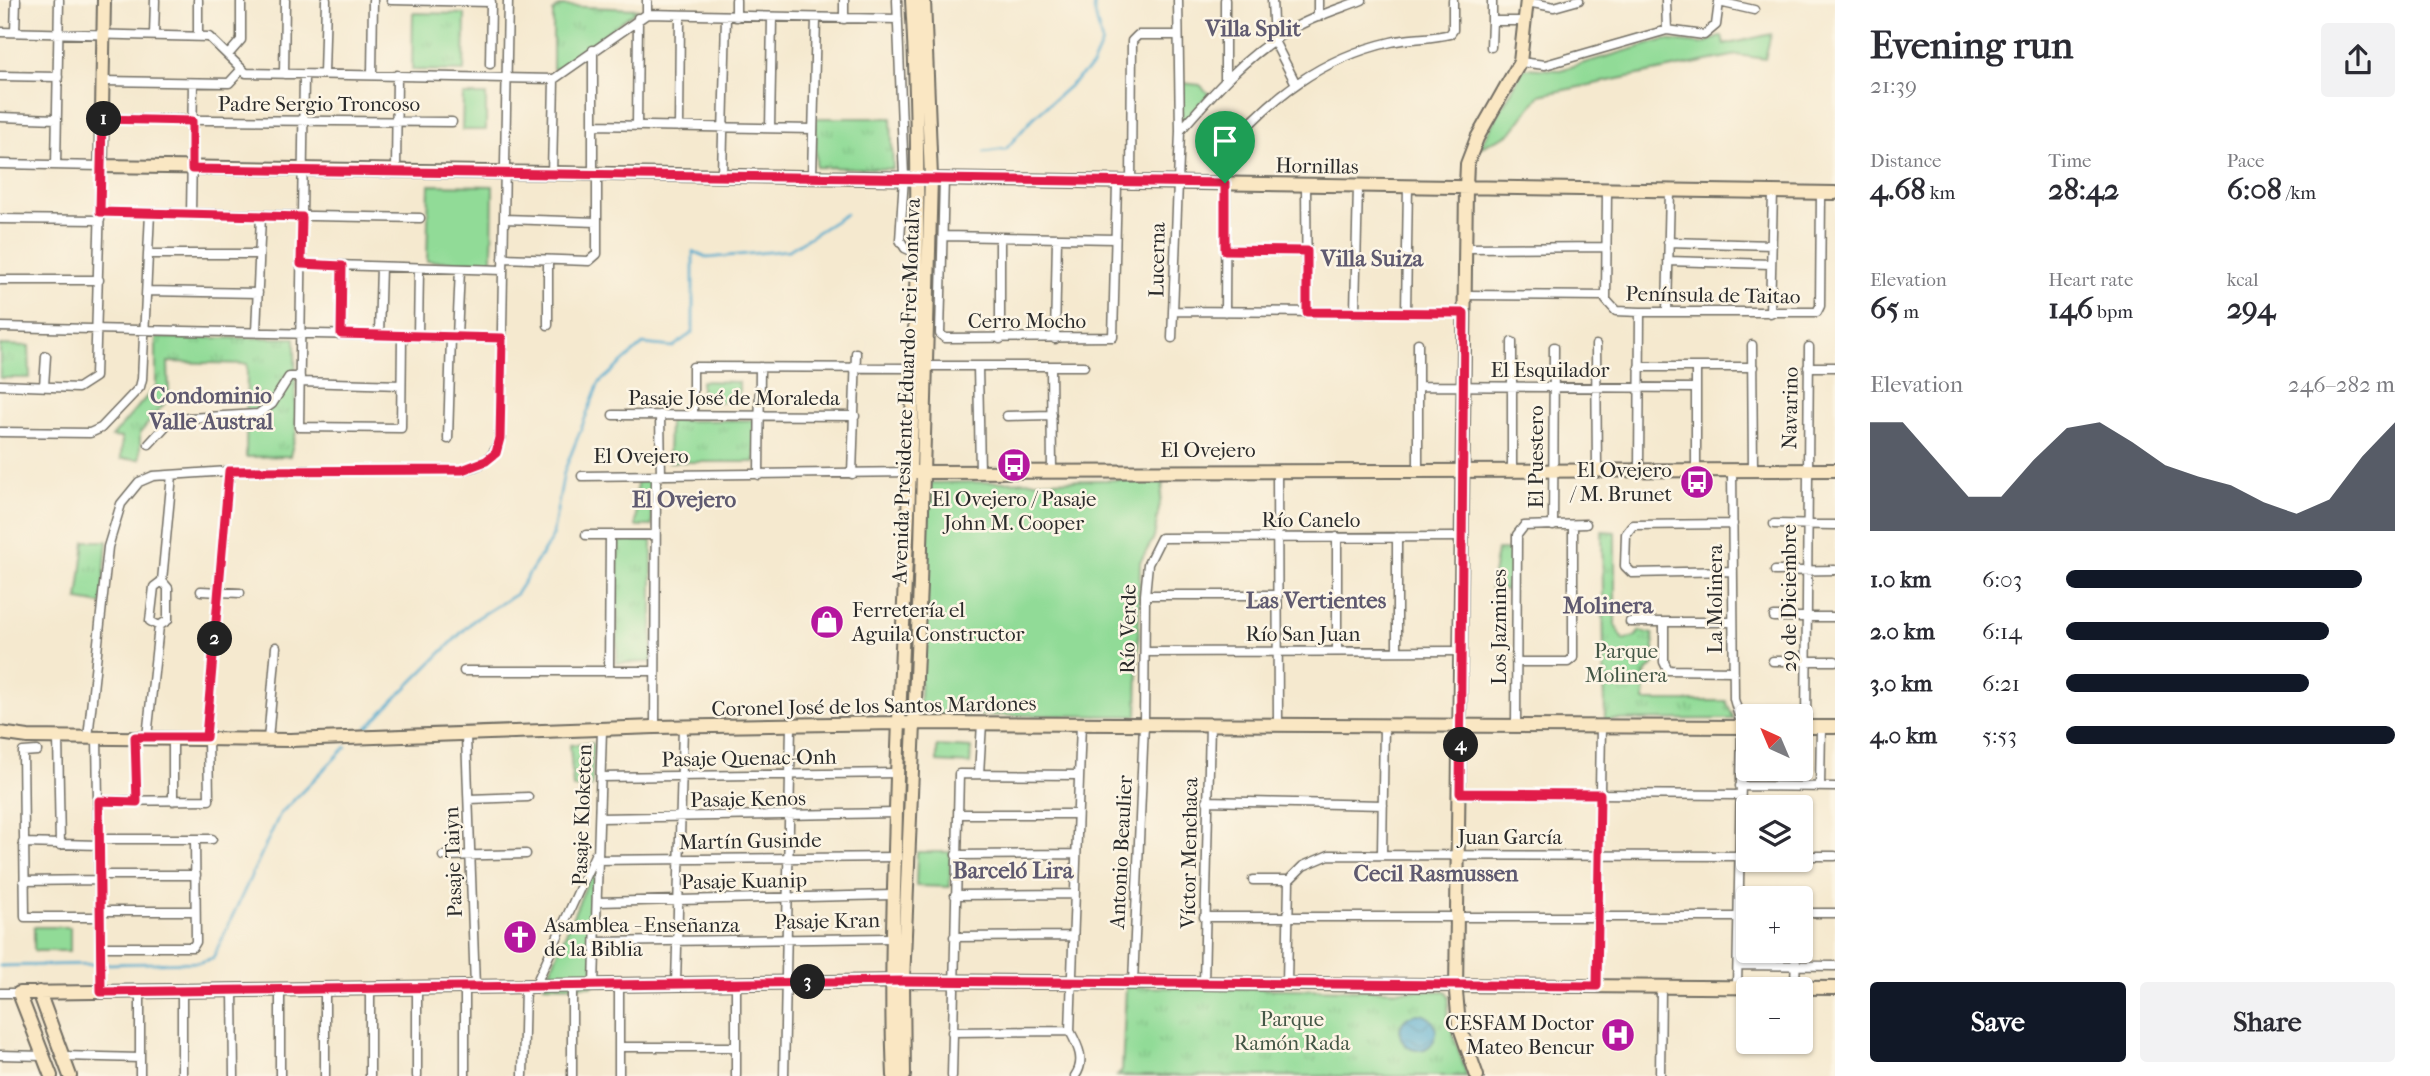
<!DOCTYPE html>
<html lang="en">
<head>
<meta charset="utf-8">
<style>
	:root { --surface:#fff; --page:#f2f2f3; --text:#2b2b33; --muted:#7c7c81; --accent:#111827 }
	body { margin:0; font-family:"IM FELL French Canon",serif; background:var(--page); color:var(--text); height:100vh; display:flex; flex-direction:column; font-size:26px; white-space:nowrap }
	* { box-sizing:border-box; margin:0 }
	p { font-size:23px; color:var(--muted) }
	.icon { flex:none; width:38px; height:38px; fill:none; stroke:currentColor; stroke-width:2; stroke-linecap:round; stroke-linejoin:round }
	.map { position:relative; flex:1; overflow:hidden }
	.side { display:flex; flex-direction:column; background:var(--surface); width:595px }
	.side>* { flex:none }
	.needle { width:46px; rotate:316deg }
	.buttons { position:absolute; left:1736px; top:704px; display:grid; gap:14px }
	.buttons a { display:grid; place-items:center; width:77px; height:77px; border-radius:7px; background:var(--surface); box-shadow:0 2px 5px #0004; font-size:35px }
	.pin { position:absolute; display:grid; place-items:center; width:60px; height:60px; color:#fff; margin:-72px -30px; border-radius:50% 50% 50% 0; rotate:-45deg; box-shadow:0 0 7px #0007 }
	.pin .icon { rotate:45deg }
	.km { position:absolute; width:35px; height:35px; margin:-18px; border-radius:50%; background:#222; color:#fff; font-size:19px; line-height:35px; text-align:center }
	.round { display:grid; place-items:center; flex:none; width:74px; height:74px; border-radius:7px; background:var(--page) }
	.head { display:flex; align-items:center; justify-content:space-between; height:119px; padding:0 35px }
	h1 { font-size:38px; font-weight:700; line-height:52px }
	.metrics { display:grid; grid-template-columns:repeat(3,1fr); gap:10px; height:119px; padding:7px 35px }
	.metrics div { display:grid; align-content:center }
	.metrics b { font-size:30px; font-weight:700 }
	.metrics small { font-size:19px; font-weight:400 }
	.metrics p { font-size:19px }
	.chart { height:196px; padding:14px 35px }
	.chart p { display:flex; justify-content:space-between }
	.chart svg { width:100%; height:126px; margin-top:7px; fill:var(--accent); opacity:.7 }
	.button { display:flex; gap:14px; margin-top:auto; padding:14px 35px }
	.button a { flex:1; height:80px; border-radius:7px; background:var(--accent); color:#fff; font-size:28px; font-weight:700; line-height:80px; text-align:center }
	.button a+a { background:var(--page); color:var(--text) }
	ul { padding:0 35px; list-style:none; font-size:23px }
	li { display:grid; grid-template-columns:112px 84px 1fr; align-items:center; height:52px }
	li i { height:18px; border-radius:9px; background:var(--accent) }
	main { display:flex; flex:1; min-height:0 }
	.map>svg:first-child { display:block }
	.green { fill:#91db97; stroke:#5e8361; stroke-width:2 }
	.park { fill:url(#park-tufts); stroke:#5e8361; stroke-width:2 }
	.water { fill:url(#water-waves); stroke:#3e6a7c; stroke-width:2 }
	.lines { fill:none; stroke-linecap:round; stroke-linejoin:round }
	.stream { stroke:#50a9cd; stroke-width:2.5 }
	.street-casing { stroke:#726e64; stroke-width:11 }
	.secondary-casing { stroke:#726e64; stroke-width:16 }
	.street { stroke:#fff; stroke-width:8 }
	.secondary { stroke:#fae7c3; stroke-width:12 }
	.route-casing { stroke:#fff; stroke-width:14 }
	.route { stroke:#e11d48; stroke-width:9 }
	.labels { text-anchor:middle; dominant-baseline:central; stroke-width:5; stroke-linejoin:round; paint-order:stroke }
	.street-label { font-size:21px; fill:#2b2b2b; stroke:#fcf5e5 }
	.poi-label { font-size:21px; fill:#2b2b2b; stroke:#fcf5e5; text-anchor:end }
	.park-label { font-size:21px; fill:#445746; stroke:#fcf5e5 }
	.neighbourhood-label { font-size:23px; font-weight:bold; fill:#5f5a70; stroke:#fcf5e5 }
</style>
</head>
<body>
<main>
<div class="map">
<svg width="1835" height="1076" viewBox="0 0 1835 1076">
	<defs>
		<pattern id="park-tufts" width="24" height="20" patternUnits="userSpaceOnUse" patternTransform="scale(1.75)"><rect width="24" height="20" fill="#91db97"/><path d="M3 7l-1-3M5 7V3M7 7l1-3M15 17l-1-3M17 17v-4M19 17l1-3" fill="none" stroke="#7dbc82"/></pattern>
		<pattern id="water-waves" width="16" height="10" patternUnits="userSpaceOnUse" patternTransform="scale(1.75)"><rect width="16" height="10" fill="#50a9cd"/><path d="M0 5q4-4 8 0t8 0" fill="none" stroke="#438aa7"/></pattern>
	</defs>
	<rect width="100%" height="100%" fill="#fcf5e5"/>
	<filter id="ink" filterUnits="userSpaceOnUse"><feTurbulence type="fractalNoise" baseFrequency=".0143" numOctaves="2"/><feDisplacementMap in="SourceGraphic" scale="14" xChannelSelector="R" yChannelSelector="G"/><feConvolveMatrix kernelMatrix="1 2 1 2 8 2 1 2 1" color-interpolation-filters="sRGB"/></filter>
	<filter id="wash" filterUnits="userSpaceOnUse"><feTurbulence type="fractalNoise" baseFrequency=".00686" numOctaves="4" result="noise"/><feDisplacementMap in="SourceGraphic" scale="28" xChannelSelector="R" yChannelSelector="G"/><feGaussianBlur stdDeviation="1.57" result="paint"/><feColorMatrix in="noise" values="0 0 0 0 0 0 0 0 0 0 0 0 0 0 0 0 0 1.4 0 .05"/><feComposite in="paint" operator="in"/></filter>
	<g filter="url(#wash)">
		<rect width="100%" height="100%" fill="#f5e9cf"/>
		<!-- green -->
		<path class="green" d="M1771 34 1765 59 1737 55 1540 95 1511 133 1479 148 1524 68 1560 70 1664 40 1702 44 1722 36 1724 45Z
			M1182 83 1200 85 1209 94 1185 120 1181 119Z
			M463 95H486V130H462Z
			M429 185 493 186 492 262 427 261Z
			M701 381 739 382V402L701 401Z
			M1164 479 1154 538 1140 562 1137 716 919 715 929 483Z
			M937 746 971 748 970 764 937 762Z
			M917 852H950V887L916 886Z
			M595 864 593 986 544 985Z
			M34 927H70V951H34Z"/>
		<!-- park -->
		<path class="park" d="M559 6 638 9 558 69H553V12Z
			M413 13 465 14 464 71 412 70Z
			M816 118H891L893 169 816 167Z
			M156 338H295L296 432 290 456 246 457 247 364 168 362 169 398 140 433V459H121L122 438 112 437 156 386Z
			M0 345 29 346 30 378H0Z
			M755 420V462H668L669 421Z
			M637 479H652V526H636Z
			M1602 531 1615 532V625L1623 640 1635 637 1640 631 1653 634 1655 663 1645 674 1644 701H1726L1734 719 1605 720Z
			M85 541H107L102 604 78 600Z
			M618 541H652V662L617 663Z
			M1497 550H1511L1512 590 1491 589Z
			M593 743 592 787 573 788 570 745Z
			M1126 987 1446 991 1449 996 1448 1018 1467 1076H1117L1122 1071Z"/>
		<!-- water -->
		<path class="water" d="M1400 1032a18 18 0 1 1 36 0a18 18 0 1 1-36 0Z"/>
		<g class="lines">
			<!-- stream -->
			<path class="stream" d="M984 152 1006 149 1033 118 1092 66 1102 43 1094 10 1095 0
				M367 727 474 620 516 594 552 538 564 472 599 383 643 344 673 347 693 332V251L708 258 789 250 846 214
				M107 964 201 962 213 958 280 814 346 747
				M0 966 95 964"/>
		</g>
	</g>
	<g filter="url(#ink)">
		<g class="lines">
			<!-- street casing -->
			<g class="street-casing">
				<path id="street" d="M198 0V36
					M391 0 491 2 490 64
					M897 0 904 177 900 240 905 248 916 253
					M1178 0 1180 131
					M1225 0V81
					M1272 0 1274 41 1295 82
					M1318 0V17
					M1492 0V21H1525
					M1666 0 1667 30
					M1527 2 1554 7 1579 0
					M647 14V0
					M736 17V0
					M844 19V0
					M0 32 209 37 246 73 554 79 647 14 898 19
					M15 32 16 0
					M154 35 155 0
					M1491 47 1492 21
					M228 55 241 40V0
					M1520 62 1545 65 1667 30 1704 35 1716 25 1719 2 1754 10
					M284 74 285 0
					M324 74 326 0
					M372 74 373 0
					M304 75 299 427 401 428 402 336
					M0 76 58 77
					M103 81 229 83 241 70
					M0 117 57 119
					M102 119 452 122
					M593 125 813 129
					M637 126 638 18
					M679 127 680 16
					M770 128 772 18
					M0 164 101 166 95 377 78 388 0 385
					M56 165 59 0
					M396 172 397 75
					M552 175 554 79
					M593 175V50
					M722 175 726 17
					M812 176 816 19
					M944 178 940 334 945 338 1113 337 1117 184
					M1131 184 1132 41 1138 35H1178
					M1306 186 1307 312
					M1607 190 1606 300 1616 311 1640 312H1817L1820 306 1821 193
					M100 212 420 218
					M191 215 193 83
					M0 219 100 220
					M504 219 597 222
					M944 236 1115 239
					M1668 242 1772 245
					M1466 248 1606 247
					M1225 250 1307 251
					M148 254H259
					M503 258 589 261 597 254V175
					M1668 261 1771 264
					M301 264 503 270
					M0 280H99
					M147 291 258 293
					M1464 295 1605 296
					M1173 311 1464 313
					M1355 311 1358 186
					M1225 312 1226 150C1271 97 1321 58 1391 42 1410 38 1431 39 1450 34L1453 30V0
					M1406 312 1408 185
					M1667 312 1670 191
					M1770 313 1773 192
					M548 325V260
					M0 327 502 338
					M256 332 261 216
					M341 334 342 266
					M379 335 381 267
					M418 336 419 268
					M457 337 460 269
					M1172 338 1180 131C1212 94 1248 53 1292 29 1314 16 1339 9 1362 0
					M1000 339V238
					M1055 339 1057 238
					M1596 345 1597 470
					M1752 345 1753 470
					M927 366H1084
					M978 366 980 472
					M1051 366 1052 471
					M1639 367H1753
					M1696 367V470
					M1808 367H1835
					M300 382 401 385
					M44 386 46 356
					M1418 386 1696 388
					M613 415 855 416
					M660 415 661 476
					M693 416V367L914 368
					M1007 416 1052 415
					M0 432 90 433 101 428 140 387 142 379 150 213
					M448 439 451 337
					M149 444 172 419 258 414 272 404 289 377H300
					M1277 470 1278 724
					M1418 470V343
					M1512 470V342
					M1639 470 1640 312
					M1732 470 1734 699 1742 727 1737 987
					M852 474 856 353
					M759 475 760 367
					M582 476 911 472
					M1733 524 1633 525 1626 534 1625 566 1632 573 1733 571
					M1774 524 1835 525
					M1553 526 1554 347
					M586 535H655
					M1397 537V651
					M1775 571 1835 570
					M162 581 154 587 150 621 159 626 168 620V588L162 581 172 475
					M201 591 240 593
					M1145 595H1278
					M1774 617H1835
					M1630 622H1733
					M1664 622V662L1668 670 1733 671
					M1337 651V537
					M1145 652 1462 651
					M1773 661H1835
					M1516 662H1568L1573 658V525
					M464 671H654
					M609 671 610 535
					M1516 726 1517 535 1524 526 1586 524
					M655 727 656 476
					M1806 727 1809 347
					M466 736 475 987
					M58 737 60 845
					M135 737 137 802
					M147 737 159 626
					M173 737V801
					M206 737 229 471
					M88 738 108 547 121 504 139 482 153 476 229 471 462 470C482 466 494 459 500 438L508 0
					M97 738 101 991
					M268 740 276 647
					M37 751 23 752 25 917H100
					M979 774 982 723
					M601 777 897 773
					M1740 786 1835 787
					M1820 787 1821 727
					M1460 793 1740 795
					M469 799 528 797
					M99 801 209 800 208 738
					M1207 801 1383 805
					M958 814H1077
					M600 818 896 813
					M99 839H212
					M23 843 99 845
					M1382 853 1384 725
					M956 855 1076 854
					M443 856 526 854
					M1801 856H1835
					M593 860 898 857
					M99 875H196
					M1253 880H1289
					M1289 880 1303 866 1329 855 1748 856
					M24 881 99 880
					M955 895 1074 894
					M597 902 892 895
					M100 911H195
					M1801 913H1835
					M1204 917H1738
					M954 937 1073 936
					M596 942 891 938
					M101 947H193L196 942 195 839
					M1738 965 1835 966
					M736 983V1076
					M1133 983 1144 724 1145 595 1148 564 1161 538 1462 537
					M1204 983 1210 724
					M676 984 683 727
					M1287 984 1289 880
					M572 985V1076
					M594 985 602 730
					M619 985V1076
					M535 986 595 855
					M1597 986 1601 726
					M370 988V1076
					M1795 988 1796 950
					M325 989V1076
					M182 990V1076
					M233 990 234 1076
					M140 991V1076
					M0 993H19
					M952 1032 1070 1031
					M619 1047H736
					M0 1055 44 1056
					M63 1056 140 1058
					M280 1076V989
					M417 1076V987
					M465 1076V987
					M523 1076 525 986
					M784 1076 791 725
					M952 1076 959 774 1079 775
					M1075 1076C1086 1061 1078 1046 1070 1031L1081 723
					M1660 1076 1661 987"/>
			</g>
			<!-- secondary casing -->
			<g class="secondary-casing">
				<path id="secondary" d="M104 0 101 166 1835 193
					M915 472 1835 470
					M1801 727H1835
					M0 733 28 737 290 740 655 727 898 723 1748 727
					M39 992 70 1076
					M51 1076 19 993 903 981 1835 988
					M894 1076C890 987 894 900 896 811 903 541 928 270 912 0
					M904 1076 903 981 920 584 931 177 924 0
					M1477 1076 1459 1025 1456 992 1466 187 1467 164 1477 138 1520 62 1527 0"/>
			</g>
			<!-- street -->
			<use href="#street" class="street"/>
			<!-- secondary -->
			<use href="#secondary" class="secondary"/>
		</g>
	</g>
	<g class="lines" filter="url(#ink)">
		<!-- route casing -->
		<g class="route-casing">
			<path id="route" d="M102 119 192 121V169L1225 183V250L1307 251V312L1464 313 1460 793 1600 794 1597 986 903 981 101 992 99 801 137 802 135 737H206L229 471 462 470 486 461 496 453 500 438 502 338 341 334 342 266 301 264 302 217 100 212Z"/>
		</g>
		<!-- route -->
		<use href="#route" class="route"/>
	</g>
	<!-- icons -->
	<defs>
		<g id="bus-disc" transform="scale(1.75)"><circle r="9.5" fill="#b5179e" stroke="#fcf5e5"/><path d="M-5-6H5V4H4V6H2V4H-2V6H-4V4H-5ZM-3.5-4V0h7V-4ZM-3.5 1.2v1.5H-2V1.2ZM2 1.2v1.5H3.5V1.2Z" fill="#fff"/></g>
		<g id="shop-disc" transform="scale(1.75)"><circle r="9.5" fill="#b5179e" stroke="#fcf5e5"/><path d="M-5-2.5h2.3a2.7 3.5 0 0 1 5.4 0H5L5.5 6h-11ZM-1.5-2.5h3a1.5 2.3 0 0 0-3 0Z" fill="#fff"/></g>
		<g id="church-disc" transform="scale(1.75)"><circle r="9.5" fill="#b5179e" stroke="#fcf5e5"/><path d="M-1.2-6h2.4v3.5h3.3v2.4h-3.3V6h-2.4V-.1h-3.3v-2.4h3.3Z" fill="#fff"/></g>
		<g id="hospital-disc" transform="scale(1.75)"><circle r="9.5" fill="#b5179e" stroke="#fcf5e5"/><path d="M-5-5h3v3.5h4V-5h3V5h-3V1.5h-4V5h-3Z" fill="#fff"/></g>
	</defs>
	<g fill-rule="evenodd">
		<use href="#bus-disc" x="1014" y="465"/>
		<use href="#bus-disc" x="1697" y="482"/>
		<use href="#shop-disc" x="827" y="622"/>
		<use href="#church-disc" x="520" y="937"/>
		<use href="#hospital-disc" x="1618" y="1035"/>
	</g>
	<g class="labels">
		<!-- street labels -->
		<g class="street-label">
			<text x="319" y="104">Padre Sergio Troncoso</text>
			<text transform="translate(1317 166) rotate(1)">Hornillas</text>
			<text transform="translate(1157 260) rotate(-89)">Lucerna</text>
			<text transform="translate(1713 295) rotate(1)">Península de Taitao</text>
			<text x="1027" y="321">Cerro Mocho</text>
			<text x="1550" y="370">El Esquilador</text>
			<text transform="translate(906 391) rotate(-88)">Avenida Presidente Eduardo Frei Montalva</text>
			<text x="734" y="398">Pasaje José de Moraleda</text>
			<text transform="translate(1790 408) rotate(-89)">Navarino</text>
			<text x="1208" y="450">El Ovejero</text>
			<text x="641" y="456">El Ovejero</text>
			<text transform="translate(1536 457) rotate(-90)">El Puestero</text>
			<text x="1311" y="520">Río Canelo</text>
			<text transform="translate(1789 598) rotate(-90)">29 de Diciembre</text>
			<text transform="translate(1715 599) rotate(-90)">La Molinera</text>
			<text transform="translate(1499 627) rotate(-90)">Los Jazmines</text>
			<text transform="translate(1128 629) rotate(-89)">Río Verde</text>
			<text x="1303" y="634">Río San Juan</text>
			<text transform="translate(874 706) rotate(-1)">Coronel José de los Santos Mardones</text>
			<text transform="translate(749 758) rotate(-1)">Pasaje Quenac-Onh</text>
			<text transform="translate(748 799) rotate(-1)">Pasaje Kenos</text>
			<text transform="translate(582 815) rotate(-88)">Pasaje Kloketen</text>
			<text x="1510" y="837">Juan García</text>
			<text transform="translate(750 841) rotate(-1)">Martín Gusinde</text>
			<text transform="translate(1121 852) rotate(-87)">Antonio Beaulier</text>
			<text transform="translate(1189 853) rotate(-89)">Víctor Menchaca</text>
			<text transform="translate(453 862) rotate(-92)">Pasaje Taiyn</text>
			<text transform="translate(744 881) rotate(-1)">Pasaje Kuanip</text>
			<text transform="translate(827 921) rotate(-1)">Pasaje Kran</text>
		</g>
		<!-- poi labels -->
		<g class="poi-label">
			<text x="1672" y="470">El Ovejero<tspan x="1672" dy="24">/ M. Brunet</tspan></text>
			<text x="1014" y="499" text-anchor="middle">El Ovejero / Pasaje<tspan x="1014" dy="24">John M. Cooper</tspan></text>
			<text x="852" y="610" text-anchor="start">Ferretería el<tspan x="852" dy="24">Aguila Constructor</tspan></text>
			<text x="544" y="925" text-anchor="start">Asamblea - Enseñanza<tspan x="544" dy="24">de la Biblia</tspan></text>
			<text x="1594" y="1023">CESFAM Doctor<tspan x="1594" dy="24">Mateo Bencur</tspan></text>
		</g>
		<!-- park labels -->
		<g class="park-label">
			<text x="1626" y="651">Parque<tspan x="1626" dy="24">Molinera</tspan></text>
			<text x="1292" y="1019">Parque<tspan x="1292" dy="24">Ramón Rada</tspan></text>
		</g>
		<!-- neighbourhood labels -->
		<g class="neighbourhood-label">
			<text x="1253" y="28">Villa Split</text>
			<text x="1372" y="258">Villa Suiza</text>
			<text x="211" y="395">Condominio<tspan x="211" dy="26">Valle Austral</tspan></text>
			<text x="684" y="499">El Ovejero</text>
			<text x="1316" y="600">Las Vertientes</text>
			<text x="1608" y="605">Molinera</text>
			<text x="1013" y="870">Barceló Lira</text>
			<text x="1436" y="873">Cecil Rasmussen</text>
		</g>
	</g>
</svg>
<div class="buttons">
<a><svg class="needle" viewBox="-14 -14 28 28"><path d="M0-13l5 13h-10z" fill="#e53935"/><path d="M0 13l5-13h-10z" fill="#7c7c81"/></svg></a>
<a><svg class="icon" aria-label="layers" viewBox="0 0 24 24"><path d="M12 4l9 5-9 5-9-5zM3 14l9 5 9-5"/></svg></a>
<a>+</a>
<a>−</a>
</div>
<div class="pin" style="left:1225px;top:183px;background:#1e9e55"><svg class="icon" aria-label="arrive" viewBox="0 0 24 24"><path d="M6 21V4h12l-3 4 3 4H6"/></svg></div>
<b class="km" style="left:104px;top:119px">1</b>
<b class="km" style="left:215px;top:639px">2</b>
<b class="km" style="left:808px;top:982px">3</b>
<b class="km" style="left:1461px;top:745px">4</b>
</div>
<section class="side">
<div class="head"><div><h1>Evening run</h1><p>21:39</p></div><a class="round"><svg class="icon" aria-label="share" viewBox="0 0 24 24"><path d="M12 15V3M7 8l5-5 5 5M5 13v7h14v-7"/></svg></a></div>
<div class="metrics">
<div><p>Distance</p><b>4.68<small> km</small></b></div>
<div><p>Time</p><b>28:42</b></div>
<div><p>Pace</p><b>6:08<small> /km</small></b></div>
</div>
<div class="metrics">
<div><p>Elevation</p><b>65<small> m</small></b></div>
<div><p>Heart rate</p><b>146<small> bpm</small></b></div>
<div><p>kcal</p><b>294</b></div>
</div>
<div class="chart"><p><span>Elevation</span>246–282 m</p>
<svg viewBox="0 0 160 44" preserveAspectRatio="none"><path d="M0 44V6L10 6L20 19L30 32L40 32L50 19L60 8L70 6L80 13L90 21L100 25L110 28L120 34L130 38L140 33L150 18L160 6V44z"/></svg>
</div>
<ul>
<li><b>1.0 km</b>6:03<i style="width:90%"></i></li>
<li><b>2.0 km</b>6:14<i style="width:80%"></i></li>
<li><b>3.0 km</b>6:21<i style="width:74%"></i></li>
<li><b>4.0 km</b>5:53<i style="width:100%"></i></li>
</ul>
<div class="button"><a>Save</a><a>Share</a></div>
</section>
</main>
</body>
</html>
